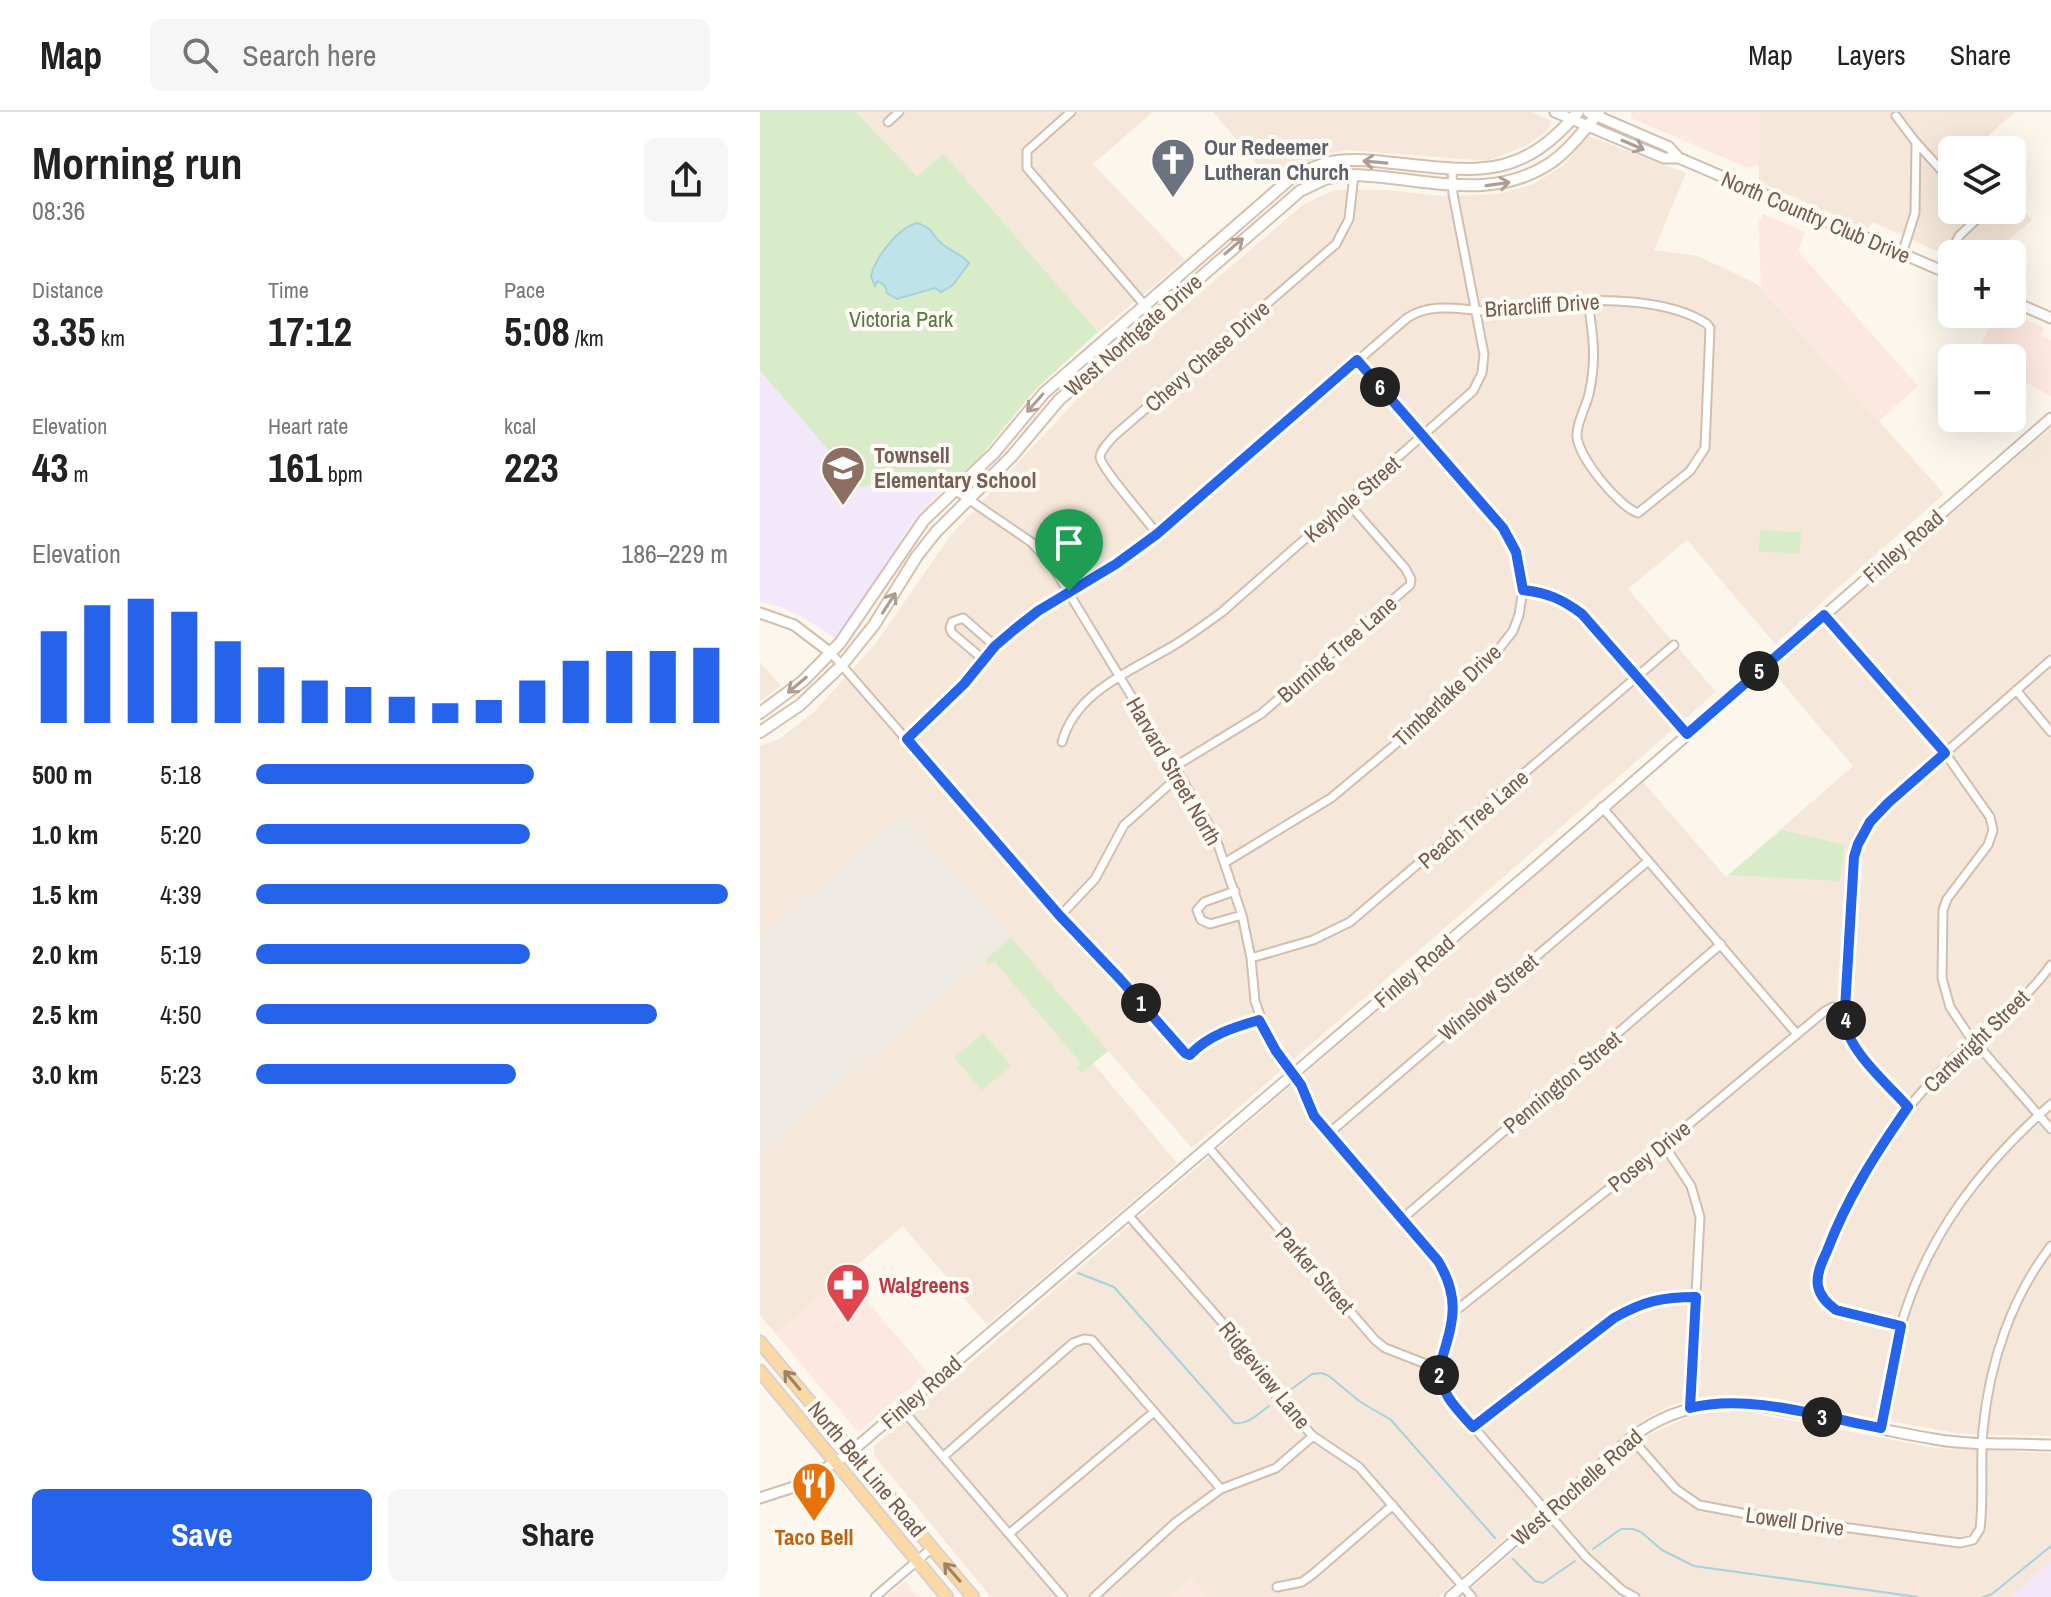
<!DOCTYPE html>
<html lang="en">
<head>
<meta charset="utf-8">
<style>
	:root { --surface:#fff; --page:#f6f6f6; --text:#222; --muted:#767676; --line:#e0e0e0; --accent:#2563eb }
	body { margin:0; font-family:"Archivo Narrow",sans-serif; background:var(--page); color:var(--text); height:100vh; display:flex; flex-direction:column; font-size:30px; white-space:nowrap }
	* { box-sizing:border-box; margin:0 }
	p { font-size:26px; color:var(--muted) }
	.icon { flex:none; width:44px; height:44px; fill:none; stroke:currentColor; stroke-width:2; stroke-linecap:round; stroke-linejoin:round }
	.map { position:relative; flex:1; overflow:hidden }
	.panel { display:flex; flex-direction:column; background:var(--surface); width:760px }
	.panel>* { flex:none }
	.buttons { position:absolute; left:1178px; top:24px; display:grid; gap:16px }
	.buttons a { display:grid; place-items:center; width:88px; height:88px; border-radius:12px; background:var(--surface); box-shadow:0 8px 32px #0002; font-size:40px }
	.pin { position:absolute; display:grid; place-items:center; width:68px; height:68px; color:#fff; margin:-82px -34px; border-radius:50% 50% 50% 0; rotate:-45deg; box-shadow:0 0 8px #0007 }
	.pin .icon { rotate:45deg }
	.km { position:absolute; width:40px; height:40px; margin:-20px; border-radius:50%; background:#222; color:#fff; font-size:22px; line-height:40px; text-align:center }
	.round { display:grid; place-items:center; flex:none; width:84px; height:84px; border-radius:12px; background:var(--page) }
	.head { display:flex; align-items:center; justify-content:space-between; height:136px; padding:0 32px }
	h1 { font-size:44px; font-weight:700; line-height:60px }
	.metrics { display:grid; grid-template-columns:repeat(3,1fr); gap:12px; height:136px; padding:8px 32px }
	.metrics div { display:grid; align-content:center }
	.metrics b { font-size:40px; font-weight:700 }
	.metrics small { font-size:22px; font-weight:400 }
	.metrics p { font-size:22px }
	.chart { height:224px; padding:16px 32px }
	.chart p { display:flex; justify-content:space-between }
	.chart svg { width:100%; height:144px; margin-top:8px; stroke:var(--accent); stroke-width:6 }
	.primary-button { display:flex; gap:16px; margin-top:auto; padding:16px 32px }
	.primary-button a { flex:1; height:92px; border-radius:12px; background:var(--accent); color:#fff; font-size:32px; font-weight:700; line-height:92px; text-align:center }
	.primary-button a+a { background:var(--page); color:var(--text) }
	ul { padding:0 32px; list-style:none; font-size:26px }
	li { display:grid; grid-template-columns:128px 96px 1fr; align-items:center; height:60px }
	li i { height:20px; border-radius:10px; background:var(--accent) }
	header { display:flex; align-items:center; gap:48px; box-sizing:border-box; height:112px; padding:0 40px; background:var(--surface); border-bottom:2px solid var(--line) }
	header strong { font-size:38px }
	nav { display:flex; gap:44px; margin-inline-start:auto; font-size:28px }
	.search { width:560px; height:72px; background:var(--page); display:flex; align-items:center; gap:20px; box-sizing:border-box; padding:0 28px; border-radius:12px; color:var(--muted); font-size:30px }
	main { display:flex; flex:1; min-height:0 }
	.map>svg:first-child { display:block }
	.residential { fill:#f5e8da }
	.commercial { fill:#fde8e0 }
	.industrial { fill:#efe9e4 }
	.education { fill:#f3e8fa }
	.green { fill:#d8ecc9 }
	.water { fill:#bfe3e8; stroke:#a5d3da; stroke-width:2 }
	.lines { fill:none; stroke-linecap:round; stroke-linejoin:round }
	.stream { stroke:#a5d3da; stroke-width:2 }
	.minor-casing { stroke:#d1beb0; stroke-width:11 }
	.tertiary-casing { stroke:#d1beb0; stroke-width:13 }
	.secondary-casing { stroke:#d6c0b0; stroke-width:14 }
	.primary-casing { stroke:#dad1cd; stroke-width:15 }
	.minor { stroke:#fff; stroke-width:7 }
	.tertiary { stroke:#fff; stroke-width:9 }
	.secondary { stroke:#fff; stroke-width:10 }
	.primary { stroke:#fbd9a5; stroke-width:11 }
	.oneway { stroke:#af9d94 }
	.oneway2 { stroke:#a18267 }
	.route-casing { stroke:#fff; stroke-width:16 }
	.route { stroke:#2563eb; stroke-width:10 }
	.labels { text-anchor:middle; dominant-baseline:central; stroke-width:8; stroke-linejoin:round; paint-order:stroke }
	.worship-label { font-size:22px; font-weight:bold; fill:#5b616d; stroke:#fffaf3; text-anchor:start }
	.street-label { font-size:22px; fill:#7a5c4d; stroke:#fffaf3 }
	.park-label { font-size:22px; fill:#537a41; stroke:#fffaf3 }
	.education-label { font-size:22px; font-weight:bold; fill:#785e54; stroke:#fffaf3; text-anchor:start }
	.health-label { font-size:22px; font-weight:bold; fill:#be3a42; stroke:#fffaf3; text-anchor:start }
	.food-label { font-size:22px; font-weight:bold; fill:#c56008; stroke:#fffaf3 }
</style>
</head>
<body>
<header>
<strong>Map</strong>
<div class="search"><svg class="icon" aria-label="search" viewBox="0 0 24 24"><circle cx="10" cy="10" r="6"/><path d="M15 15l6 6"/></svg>Search here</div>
<nav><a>Map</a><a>Layers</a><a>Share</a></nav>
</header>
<main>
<section class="panel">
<div class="head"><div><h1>Morning run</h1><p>08:36</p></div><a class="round"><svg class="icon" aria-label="share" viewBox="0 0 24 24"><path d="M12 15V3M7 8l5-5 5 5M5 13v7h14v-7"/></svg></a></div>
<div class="metrics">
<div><p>Distance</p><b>3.35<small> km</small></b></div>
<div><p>Time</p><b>17:12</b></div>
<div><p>Pace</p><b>5:08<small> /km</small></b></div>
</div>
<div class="metrics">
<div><p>Elevation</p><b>43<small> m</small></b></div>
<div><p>Heart rate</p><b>161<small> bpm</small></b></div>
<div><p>kcal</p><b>223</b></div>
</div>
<div class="chart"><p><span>Elevation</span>186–229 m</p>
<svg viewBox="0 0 160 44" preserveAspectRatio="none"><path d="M5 44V16M15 44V8M25 44V6M35 44V10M45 44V19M55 44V27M65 44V31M75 44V33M85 44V36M95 44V38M105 44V37M115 44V31M125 44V25M135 44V22M145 44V22M155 44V21"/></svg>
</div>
<ul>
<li><b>500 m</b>5:18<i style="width:59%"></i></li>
<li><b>1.0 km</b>5:20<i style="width:58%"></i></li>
<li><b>1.5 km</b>4:39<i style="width:100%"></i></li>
<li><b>2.0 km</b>5:19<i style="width:58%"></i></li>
<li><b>2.5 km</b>4:50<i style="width:85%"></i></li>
<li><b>3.0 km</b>5:23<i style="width:55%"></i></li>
</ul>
<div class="primary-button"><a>Save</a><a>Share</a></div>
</section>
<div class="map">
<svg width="1291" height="1485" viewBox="0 0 1291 1485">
	<rect width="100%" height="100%" fill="#fdf6ec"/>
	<!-- residential -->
	<path class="residential" d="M96 0H393L333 52 425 148 338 220 184 43 157 64Z
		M453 0H772L792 9 786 20 765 34 727 49 588 38 565 42 513 71Z
		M998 0H1255L1212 38H1192V98H1252V85L1272 108 1232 142H1192V146L1112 110 1107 117 999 70Z
		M828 24 926 61 894 138 938 144 997 172 1184 382 1015 532 927 428 868 477 956 580 432 1036 348 939 333 951 417 1051 227 1213 143 1114 16 1222 0 1203V1039L251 825 144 703 0 825V634L19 627 55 599 116 531 190 424 323 281 544 92 575 78H627L683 84 738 82 772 73 804 53Z
		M1291 316V1324L1202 1322 995 1285 960 1283 914 1292 888 1305 858 1328 678 1485H447L431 1466 409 1485H231L114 1343V1334L883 670 966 765 1093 654 1011 558Z
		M0 550 21 574 0 589Z
		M981 1299 1175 1336 1291 1341V1485H701L888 1323 935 1302Z"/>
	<!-- commercial -->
	<path class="commercial" d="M871 0H999V53L988 56 871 6Z
		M1003 102 1045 120 1038 139 1158 274 1119 309 1001 176 999 124V110Z
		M1235 202H1252L1284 216 1281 223 1291 228V284L1252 263V246H1221L1217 244Z
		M85 1163 168 1261 98 1320 16 1222Z
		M431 1466 447 1485H409Z
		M145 1469 158 1485H126Z"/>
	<!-- industrial -->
	<path class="industrial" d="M144 702 251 825 0 1039V825Z"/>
	<!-- education -->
	<path class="education" d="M0 259 101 376 156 360 180 381 153 409 99 494 74 526 46 507 21 495 0 490Z
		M1291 1450V1485H1250Z"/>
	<!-- green -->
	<path class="green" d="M0 0H96L157 64 184 42 338 220 275 278 220 345 180 381 156 360 101 376 0 259Z
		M1000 418 1041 420 1040 441 999 440Z
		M1022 718 1085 733 1080 769 968 763Z
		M251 825 348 939 322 961 317 956 321 951 234 849 229 853 225 848Z
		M223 921 251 954 222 978 194 946Z"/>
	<!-- water -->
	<path class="water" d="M157 111C177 118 169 121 181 131 190 139 200 141 209 151L193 173 181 180 175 176 137 187 127 181 125 174 118 169 115 174 111 164 113 157C120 141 139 115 157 111Z"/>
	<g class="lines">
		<!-- stream -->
		<path class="stream" d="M318 1161 354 1175 474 1311C488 1313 498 1302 509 1294
			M522 1284 552 1262 562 1261 569 1264 599 1289 631 1308 735 1426
			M833 1437 861 1417H873L881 1420 902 1438 934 1454 1158 1485
			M753 1447 775 1469 783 1471 815 1449
			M1223 1485 1232 1482 1291 1434"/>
		<!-- minor casing -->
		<g class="minor-casing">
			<path id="minor" d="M311 0 267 39V56L394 204
				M1136 4 1154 28 1192 70
				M128 10 139 0
				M1142 142 1155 101 1156 31
				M1182 159 1199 124 1218 106 1214 98
				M195 378 271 430 290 450 443 702 456 727 482 803 491 846 495 889 507 924 541 973 554 1004 678 1149C687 1164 694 1179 694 1197 693 1227 670 1252 685 1282L826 1445 862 1478 875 1485
				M397 422C388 409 340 355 340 345 341 337 349 330 354 324L576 132 589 107 594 63
				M763 478C788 481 802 487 822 502L927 622
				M1064 503 1185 641 1230 705 1233 718 1228 733 1187 787 1183 798 1182 866 1190 895 1208 922 1291 1017
				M71 541 300 804 360 867 425 941 430 943C448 923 475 915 499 908
				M224 548 192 521 190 516 192 510 203 506 235 534
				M1256 578 1291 620
				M147 627 204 572 235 534 255 517 278 499 356 452 397 422 647 206C674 188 706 200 737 199 757 199 777 193 797 191 840 186 910 187 947 212L950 216 945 336 930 359 878 401C859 395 818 345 817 324 816 312 826 295 829 282 837 246 833 224 828 189
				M302 630C316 578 374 558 416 532 432 522 447 511 462 500L713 279 722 261 724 242 693 82 692 57
				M414 655 501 602 650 473 651 467 645 456 588 391
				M842 695 1036 921
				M466 750 571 686 631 636 731 547 753 519 759 503 763 478 760 455 743 416 597 248
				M475 779 444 790 437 798 441 808 450 812 482 803
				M300 804 335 767 364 713 419 664
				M491 846 553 828 590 810 914 533
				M1148 995C1131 976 1092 941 1087 917 1085 911 1086 904 1085 897L1094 745C1101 722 1112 708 1128 691L1291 548
				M568 1022 888 749
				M904 1033 931 1074 940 1105 930 1296
				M449 1036 615 1228 625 1236 679 1257
				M369 1104 497 1250 518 1287 553 1324 599 1355 712 1485
				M642 1107 961 832
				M694 1200 904 1033 1065 899 1073 895 1085 897
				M1141 1214C1122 1209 1079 1205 1067 1190 1050 1170 1063 1148 1071 1127 1096 1063 1137 1003 1185 955 1220 920 1263 893 1291 853
				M142 1297 303 1485
				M713 1315 854 1206C884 1189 902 1185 936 1185
				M1121 1316C1127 1282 1132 1247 1141 1213 1167 1123 1222 1053 1291 992
				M871 1326 916 1377 939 1393 987 1402 1200 1431 1213 1428 1220 1417C1224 1384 1220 1351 1223 1318 1229 1252 1251 1186 1291 1134
				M184 1344 313 1231 324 1227 332 1228 461 1377
				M250 1421 394 1300
				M517 1475 542 1470 553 1462 633 1393
				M115 1485 172 1436
				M334 1485 416 1410 461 1377 516 1356 553 1324"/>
		</g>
		<!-- tertiary casing -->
		<g class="tertiary-casing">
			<path id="tertiary" d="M795 0 904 46H919L1192 163
				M828 0 909 35 919 46
				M1252 189 1291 206
				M0 501 34 513 71 541
				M0 1386 40 1373 92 1339 778 753 1291 306
				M690 1485 871 1326C928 1282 981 1290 1047 1302 1089 1310 1132 1320 1174 1327 1213 1334 1252 1331 1291 1333"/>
		</g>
		<!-- secondary casing -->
		<g class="secondary-casing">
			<path id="secondary" d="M0 601 43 569 80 531 164 408 234 341 284 281 531 66C544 60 557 53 571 50 592 46 613 49 633 51 716 59 759 70 818 0
				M0 620 40 593 82 553 114 513 157 444 176 420 252 344 299 288 540 79 565 67 585 63C656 62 728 94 792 50 810 37 825 17 839 0"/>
		</g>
		<!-- primary casing -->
		<g class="primary-casing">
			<path id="primary" d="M0 1230 213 1485
				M0 1259 187 1485"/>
		</g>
		<!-- minor -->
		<use href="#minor" class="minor"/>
		<!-- tertiary -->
		<use href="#tertiary" class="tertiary"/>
		<!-- secondary -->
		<use href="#secondary" class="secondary"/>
		<!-- primary -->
		<use href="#primary" class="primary"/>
	</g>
	<!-- one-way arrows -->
	<defs><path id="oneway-shaft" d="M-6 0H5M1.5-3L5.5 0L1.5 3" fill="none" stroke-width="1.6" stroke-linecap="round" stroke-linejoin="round" transform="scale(2)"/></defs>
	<g class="oneway">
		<use href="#oneway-shaft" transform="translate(873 33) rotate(23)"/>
		<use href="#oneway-shaft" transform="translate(615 50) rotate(-175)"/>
		<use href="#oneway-shaft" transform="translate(738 72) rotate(-8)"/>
		<use href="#oneway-shaft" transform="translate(474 134) rotate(-41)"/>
		<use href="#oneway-shaft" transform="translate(275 291) rotate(131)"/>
		<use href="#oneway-shaft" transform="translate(129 491) rotate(-57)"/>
		<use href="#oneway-shaft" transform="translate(37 573) rotate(140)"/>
	</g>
	<g class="oneway2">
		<use href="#oneway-shaft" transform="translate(32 1268) rotate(-130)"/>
		<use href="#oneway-shaft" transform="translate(192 1460) rotate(-131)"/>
	</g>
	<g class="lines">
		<!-- route casing -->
		<g class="route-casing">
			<path id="route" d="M597 248 743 416 756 440 763 478C788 481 802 487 822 502L927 622 1064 503 1185 641 1128 691 1110 710 1098 732 1094 745 1085 897C1086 904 1085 911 1087 917 1092 941 1131 976 1148 995 1116 1041 1087 1086 1067 1139 1062 1150 1056 1162 1058 1174 1060 1185 1068 1192 1076 1198L1141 1214 1121 1316C1061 1305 989 1281 930 1296L936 1185C902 1185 884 1189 854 1206L713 1315C697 1297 681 1283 679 1257 691 1215 703 1190 678 1149L554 1004 541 973 516 939 499 908C475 915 448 923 430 943L425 941 360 867 300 804 147 627 204 572 235 534 255 517 278 499 356 452 397 422Z"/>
		</g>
		<!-- route -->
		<use href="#route" class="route"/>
	</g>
	<!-- icons -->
	<defs>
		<g id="church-pin" transform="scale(2.3)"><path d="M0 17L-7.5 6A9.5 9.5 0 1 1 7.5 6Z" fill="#6b7280" stroke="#fffaf3"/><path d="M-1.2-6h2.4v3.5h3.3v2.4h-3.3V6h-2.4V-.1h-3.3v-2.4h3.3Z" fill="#fff"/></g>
		<g id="school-pin" transform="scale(2.3)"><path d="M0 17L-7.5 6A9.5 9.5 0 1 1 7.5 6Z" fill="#8d6e63" stroke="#fffaf3"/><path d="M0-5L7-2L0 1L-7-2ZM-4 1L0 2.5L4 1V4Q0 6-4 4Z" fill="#fff"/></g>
		<g id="pharmacy-pin" transform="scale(2.3)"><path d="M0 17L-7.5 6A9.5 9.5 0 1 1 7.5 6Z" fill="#e0444e" stroke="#fffaf3"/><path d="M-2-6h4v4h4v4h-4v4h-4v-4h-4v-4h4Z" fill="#fff"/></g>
		<g id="restaurant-pin" transform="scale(2.3)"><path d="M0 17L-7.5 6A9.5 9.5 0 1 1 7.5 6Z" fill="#e8710a" stroke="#fffaf3"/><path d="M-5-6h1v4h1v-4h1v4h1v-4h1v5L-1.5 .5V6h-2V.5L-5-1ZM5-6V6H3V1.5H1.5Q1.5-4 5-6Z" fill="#fff"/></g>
	</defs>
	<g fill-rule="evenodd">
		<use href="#church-pin" x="413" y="48"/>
		<use href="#school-pin" x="83" y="356"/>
		<use href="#pharmacy-pin" x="88" y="1173"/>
		<use href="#restaurant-pin" x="54" y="1372"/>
	</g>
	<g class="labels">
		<!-- worship labels -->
		<g class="worship-label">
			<text x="444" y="35">Our Redeemer<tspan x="444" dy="25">Lutheran Church</tspan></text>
		</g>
		<!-- street labels -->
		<g class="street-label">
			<text transform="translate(1056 105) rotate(23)">North Country Club Drive</text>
			<text transform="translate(782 193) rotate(-4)">Briarcliff Drive</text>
			<text transform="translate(373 223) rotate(-41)">West Northgate Drive</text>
			<text transform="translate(447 244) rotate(-41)">Chevy Chase Drive</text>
			<text transform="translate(592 387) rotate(-41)">Keyhole Street</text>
			<text transform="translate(1143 434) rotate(-41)">Finley Road</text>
			<text transform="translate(577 537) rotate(-41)">Burning Tree Lane</text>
			<text transform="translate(687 583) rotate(-43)">Timberlake Drive</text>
			<text transform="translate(414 659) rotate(60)">Harvard Street North</text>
			<text transform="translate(713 707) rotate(-41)">Peach Tree Lane</text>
			<text transform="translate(654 859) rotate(-41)">Finley Road</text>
			<text transform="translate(728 885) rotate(-40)">Winslow Street</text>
			<text transform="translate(1216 929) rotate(-44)">Cartwright Street</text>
			<text transform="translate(802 970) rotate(-40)">Pennington Street</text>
			<text transform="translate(889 1044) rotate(-39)">Posey Drive</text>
			<text transform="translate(555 1158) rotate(49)">Parker Street</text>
			<text transform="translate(505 1263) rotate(51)">Ridgeview Lane</text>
			<text transform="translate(161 1280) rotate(-41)">Finley Road</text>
			<text transform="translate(107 1357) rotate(50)">North Belt Line Road</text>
			<text transform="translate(817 1375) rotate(-41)">West Rochelle Road</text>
			<text transform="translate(1035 1409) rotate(8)">Lowell Drive</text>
		</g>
		<!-- park labels -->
		<g class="park-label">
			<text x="141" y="207">Victoria Park</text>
		</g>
		<!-- education labels -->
		<g class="education-label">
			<text x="114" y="343">Townsell<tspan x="114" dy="25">Elementary School</tspan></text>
		</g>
		<!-- health labels -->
		<g class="health-label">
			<text x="119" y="1173">Walgreens</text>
		</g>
		<!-- food labels -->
		<g class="food-label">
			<text x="54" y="1425">Taco Bell</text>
		</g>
	</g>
</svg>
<div class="buttons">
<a><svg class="icon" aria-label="layers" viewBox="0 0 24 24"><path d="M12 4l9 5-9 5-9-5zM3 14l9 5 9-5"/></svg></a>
<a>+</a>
<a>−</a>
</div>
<div class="pin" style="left:309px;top:479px;background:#1e9e55"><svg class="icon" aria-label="arrive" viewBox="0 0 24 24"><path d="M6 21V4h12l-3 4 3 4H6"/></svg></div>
<b class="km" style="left:381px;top:891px">1</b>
<b class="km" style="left:679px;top:1263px">2</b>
<b class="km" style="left:1062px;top:1305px">3</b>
<b class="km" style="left:1086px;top:908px">4</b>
<b class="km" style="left:999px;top:559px">5</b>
<b class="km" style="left:620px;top:275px">6</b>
</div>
</main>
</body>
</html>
